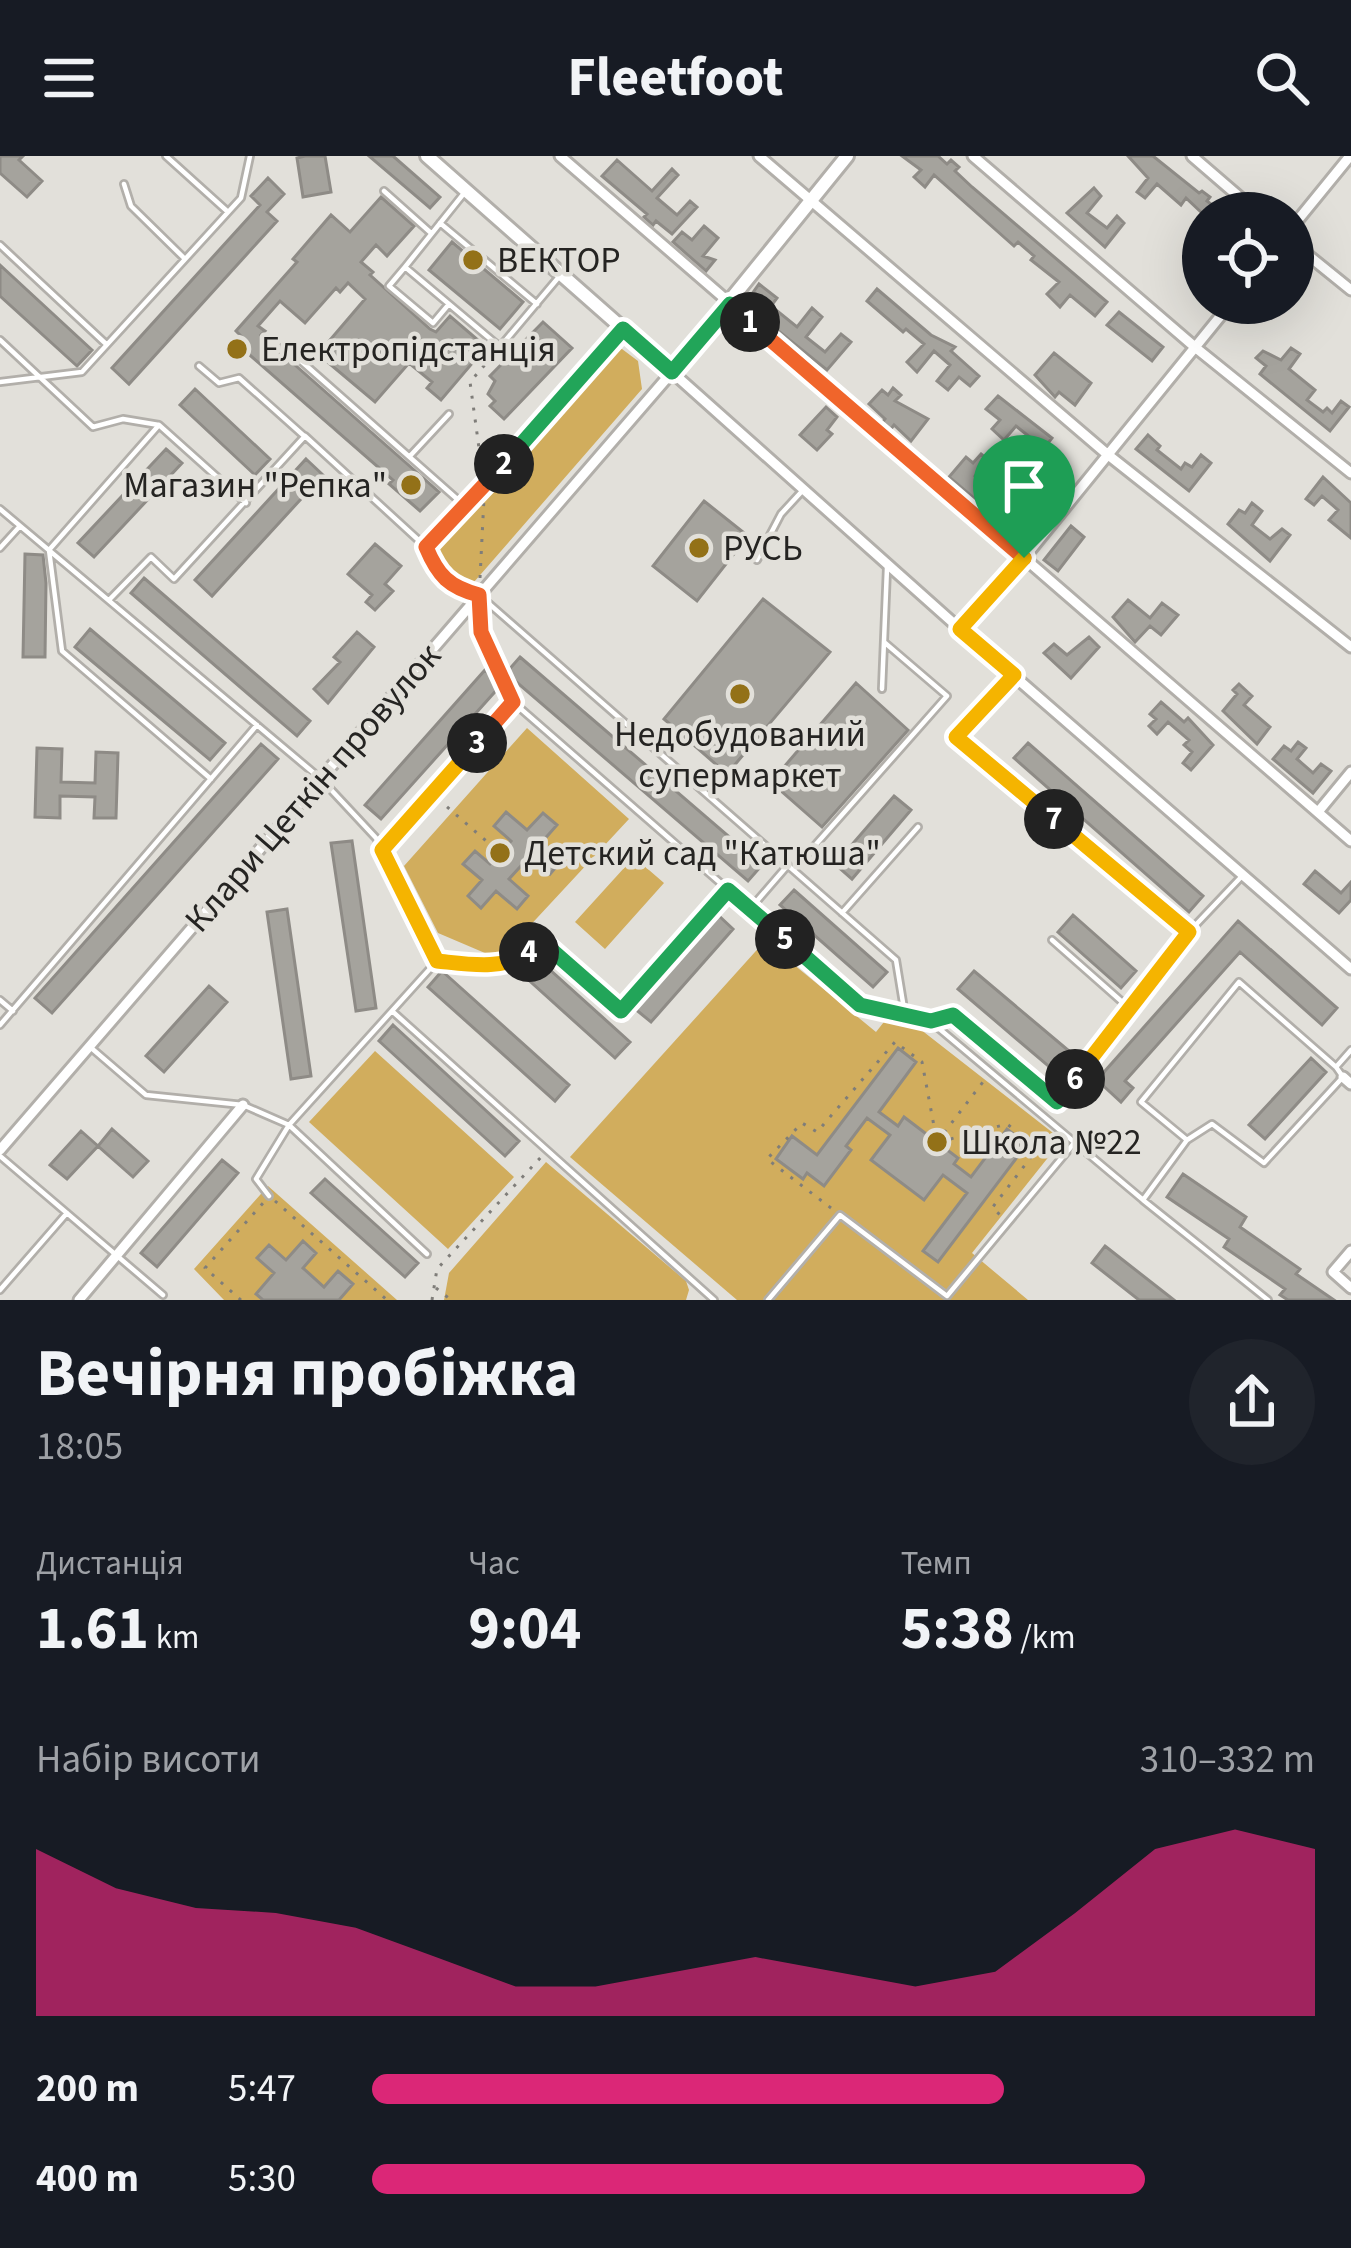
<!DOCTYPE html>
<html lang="uk">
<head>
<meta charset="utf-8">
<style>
	:root { --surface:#171b24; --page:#20242c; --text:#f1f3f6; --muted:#9ea1a6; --accent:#db2777 }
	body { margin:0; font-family:"Source Sans 3",sans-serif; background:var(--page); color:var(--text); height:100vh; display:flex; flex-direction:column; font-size:45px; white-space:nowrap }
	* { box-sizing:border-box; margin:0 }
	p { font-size:39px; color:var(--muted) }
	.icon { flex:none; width:66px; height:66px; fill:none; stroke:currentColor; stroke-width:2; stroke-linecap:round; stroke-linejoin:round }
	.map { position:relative; height:1144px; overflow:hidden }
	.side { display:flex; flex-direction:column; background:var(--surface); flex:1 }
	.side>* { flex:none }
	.buttons { position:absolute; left:1182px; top:36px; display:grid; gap:24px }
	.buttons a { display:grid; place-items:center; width:132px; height:132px; border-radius:50%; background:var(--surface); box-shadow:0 12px 48px #0002; font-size:60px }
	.pin { position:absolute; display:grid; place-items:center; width:102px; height:102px; color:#fff; margin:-123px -51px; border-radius:50% 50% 50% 0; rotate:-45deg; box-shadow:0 0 12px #0007 }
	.pin .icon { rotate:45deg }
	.km { position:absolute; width:60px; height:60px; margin:-30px; border-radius:50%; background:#222; color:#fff; font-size:33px; line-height:60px; text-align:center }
	.round { display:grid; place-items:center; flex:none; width:126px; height:126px; border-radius:63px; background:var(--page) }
	.headline { display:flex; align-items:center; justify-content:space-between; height:204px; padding:0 36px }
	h1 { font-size:66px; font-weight:700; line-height:90px }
	.metrics { display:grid; grid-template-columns:repeat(3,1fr); gap:18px; height:204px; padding:12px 36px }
	.metrics div { display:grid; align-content:center }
	.metrics b { font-size:60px; font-weight:700 }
	.metrics small { font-size:33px; font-weight:400 }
	.metrics p { font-size:33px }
	.chart { height:336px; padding:24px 36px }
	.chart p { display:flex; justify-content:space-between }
	.chart svg { width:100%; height:216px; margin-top:12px; fill:var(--accent); opacity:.7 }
	ul { padding:0 36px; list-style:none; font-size:39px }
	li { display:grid; grid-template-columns:192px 144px 1fr; align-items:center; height:90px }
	li i { height:30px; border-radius:15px; background:var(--accent) }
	header { display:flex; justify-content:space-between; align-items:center; height:156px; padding:0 36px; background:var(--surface); font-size:54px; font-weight:700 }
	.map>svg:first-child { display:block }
	.green { fill:#d1ad5d }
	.building { fill:#a5a39d; stroke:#8e8b86; stroke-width:3 }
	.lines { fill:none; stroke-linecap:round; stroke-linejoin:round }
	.service-casing { stroke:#b2afaa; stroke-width:10 }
	.minor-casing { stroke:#b2afaa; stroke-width:15 }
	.tertiary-casing { stroke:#b2afaa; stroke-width:18 }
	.path { stroke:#7f7d79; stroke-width:3; stroke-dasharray:3 9; stroke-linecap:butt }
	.service { stroke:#fff; stroke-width:4.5 }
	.minor { stroke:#fff; stroke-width:9 }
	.tertiary { stroke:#fff; stroke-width:12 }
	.split-1-casing { stroke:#fff; stroke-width:24 }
	.split-2-casing { stroke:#fff; stroke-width:24 }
	.split-3-casing { stroke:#fff; stroke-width:24 }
	.split-4-casing { stroke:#fff; stroke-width:24 }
	.split-5-casing { stroke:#fff; stroke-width:24 }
	.split-6-casing { stroke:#fff; stroke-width:24 }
	.split-7-casing { stroke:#fff; stroke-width:24 }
	.split-8-casing { stroke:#fff; stroke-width:24 }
	.split-1 { stroke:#f0652b; stroke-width:15 }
	.split-2 { stroke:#22a559; stroke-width:15 }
	.split-3 { stroke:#f0652b; stroke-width:15 }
	.split-4 { stroke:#f5b400; stroke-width:15 }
	.split-5 { stroke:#22a559; stroke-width:15 }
	.split-6 { stroke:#22a559; stroke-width:15 }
	.split-7 { stroke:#f5b400; stroke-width:15 }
	.split-8 { stroke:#f5b400; stroke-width:15 }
	.poi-dot { fill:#937118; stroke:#e2e0da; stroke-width:4.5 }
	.labels { text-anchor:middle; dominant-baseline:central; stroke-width:9; stroke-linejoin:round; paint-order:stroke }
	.poi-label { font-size:36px; fill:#252422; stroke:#e2e0da; text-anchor:start }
	.street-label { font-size:36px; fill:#252422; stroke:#e2e0da }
</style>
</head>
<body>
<header><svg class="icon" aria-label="menu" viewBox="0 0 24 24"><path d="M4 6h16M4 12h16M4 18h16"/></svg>Fleetfoot<svg class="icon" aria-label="search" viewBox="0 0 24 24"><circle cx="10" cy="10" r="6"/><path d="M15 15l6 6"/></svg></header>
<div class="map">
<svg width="1351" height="1144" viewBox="0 0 1351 1144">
	<rect width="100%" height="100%" fill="#e2e0da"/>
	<!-- green -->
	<path class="green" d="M622 193 638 205 642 233 474 426 458 428 435 409 431 398 435 391 612 195Z
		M527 572 629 663 499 803 438 777 404 710Z
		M634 701 664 727 605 793 575 766Z
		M765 785 876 876 891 857 908 870 911 866 1062 984 972 1097 1028 1144H737L570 1001Z
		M375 895 514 1021 448 1093 309 966Z
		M546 1006 686 1125 689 1134 686 1144H444L449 1117Z
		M268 1030 397 1144H224L194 1113Z"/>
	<!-- building -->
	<path class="building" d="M0 0H23L19 4 42 25 27 41 0 17Z
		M305 0H325L331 36 303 41 297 2Z
		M369 0H393L440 41 430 52Z
		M902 0H938L947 8 951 4 959 11 955 15 972 31 1107 146 1095 160 1070 139 1060 151 1047 138 1059 126 1031 104 1034 100 1018 86 1014 90 934 19 925 31 914 21 921 14Z
		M1128 0H1153L1199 37 1202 35 1210 41 1207 45 1222 57H1202L1186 42 1181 49 1157 28 1145 42 1137 36 1148 22Z
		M617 4 652 35 672 13 678 19 657 42 677 59 690 45 697 51 672 78 656 65 653 69 644 61 647 58 602 20Z
		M268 22 284 38 267 56 277 65 129 228 112 212 260 49 251 40Z
		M1094 32 1101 40 1087 57 1107 72 1117 60 1124 67 1105 91 1067 57Z
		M381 41 414 70 387 100 376 89 361 106 373 116 370 119 430 173 436 176 450 160 486 191 441 244 427 232 432 226 409 207 375 246 318 198 365 143 348 127 340 136 336 132 305 167 280 145 258 170 265 175 261 179 439 336 420 355 389 328 393 324 244 194 236 204 227 196 241 180 236 175 297 106 293 103 331 59 350 76Z
		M704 70 718 82 703 100 715 104 706 115 673 86 682 76 692 84Z
		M452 86 523 146 500 173 429 114Z
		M0 109 92 194 77 210 0 140Z
		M759 128 777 142 771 150 797 171 812 152 822 161 806 181 825 196 841 178 851 186 827 214 745 148Z
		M877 133 931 179 955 191 951 195 979 220 970 230 959 221 948 234 937 225 950 209 934 195 917 216 907 206 924 188 906 173 903 176 867 145Z
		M1119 156 1163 191 1152 205 1107 169Z
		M543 166 572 192 504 263 490 250 495 245 488 238 495 225 490 220Z
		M1291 192 1300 198 1289 213 1315 234 1307 244 1323 256 1327 252 1332 257 1341 245 1349 251 1330 275 1260 218 1266 210 1256 202 1263 195 1281 204Z
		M1054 197 1091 227 1075 249 1059 236 1055 241 1035 219Z
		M893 232 901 239 895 245 928 263 911 285 894 269 890 274 882 267 885 263 869 248 882 234 888 239Z
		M195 233 270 303 255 319 180 249Z
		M998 240 1052 282 1032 308 1018 298 1031 282 1016 270 1004 284 992 273 1000 264 986 253Z
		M826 251 837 261 827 274 832 278 817 294 800 279Z
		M1148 279 1160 290 1157 294 1181 313 1185 307 1192 311 1201 299 1211 307 1189 335 1136 293Z
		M166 293 182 307 94 401 78 387Z
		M981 298 988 304 975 320 995 335 1000 328 1009 334 1006 338 1028 353 1021 363 1028 368 1019 380 949 321 966 301 973 307Z
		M306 303 323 319 212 440 195 424Z
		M1323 321 1351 347V382L1329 364 1338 354 1322 340 1314 349 1306 343Z
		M704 345 748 380 697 445 653 410Z
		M1252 347 1262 355 1252 369 1270 383 1282 373 1290 379 1270 405 1228 368 1239 354 1245 357Z
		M1071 370 1084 381 1058 415 1044 404Z
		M375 388 401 410 385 428 393 435 375 454 366 446 372 439 348 418Z
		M25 398 43 399 46 427 45 501H23Z
		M144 422 310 565 297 580 131 437Z
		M763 443 830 496 727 618 664 563Z
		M1128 444 1150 462 1162 447 1178 459 1161 479 1150 470 1135 486 1113 461Z
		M90 473 225 587 210 604 75 491Z
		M357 476 374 491 328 547 314 533 340 506 334 501Z
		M1089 481 1099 491 1071 522 1044 497 1054 488 1067 499Z
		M520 501 762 709 748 725 506 517Z
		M485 514 501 529 381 663 365 649Z
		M856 527 908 574 822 671 771 626Z
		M1239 528 1252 540 1244 549 1270 571 1257 588 1223 555 1237 538 1233 534Z
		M1161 546 1184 566 1188 562 1213 589 1191 614 1183 607 1192 596 1184 589 1189 584 1168 566 1157 578 1149 570 1156 563 1150 558Z
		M1298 586 1306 592 1297 603 1313 617 1321 608 1331 615 1313 637 1273 603 1284 590 1291 595Z
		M1028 587 1203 740 1189 756 1014 602Z
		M261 588 278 603 52 857 35 842Z
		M37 592 62 593 61 626 95 627 96 596 118 597 116 662H94L95 641 60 640V662L35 661Z
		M894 640 911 654 852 723 835 708Z
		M506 656 527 674 543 657 557 669 542 686 562 704 550 718 530 700 509 723 528 740 517 753 496 735 481 752 468 740 482 724 463 708 475 695 490 708 511 685 494 670Z
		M352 685 376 852 356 855 331 687Z
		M1315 715 1341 737 1351 726V744L1339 757 1304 728Z
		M794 734 887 816 873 831 780 749Z
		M287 753 311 920 291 923 267 756Z
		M717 758 733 773 651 866 634 852Z
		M1073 759 1136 815 1121 832 1058 776Z
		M1238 765 1337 852 1322 869 1240 796 1125 925 1133 932 1121 946 1097 924Z
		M538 803 630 886 615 902 523 819Z
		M442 815 569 929 555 945 428 831Z
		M974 815 1069 895 1053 914 958 833Z
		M209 830 227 846 164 916 146 900Z
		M393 869 519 985 505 1000 379 885Z
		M898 892 916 906 879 956 898 970 904 961 958 1002 954 1008 971 1021 1007 973 1027 988 938 1106 923 1095 967 1037 943 1019 924 1044 871 1004 890 979 867 962 846 990 851 994 824 1030 807 1017 803 1023 776 1003 792 980 817 999Z
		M1311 902 1326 916 1265 983 1249 969Z
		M112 973 148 1005 133 1021 98 990Z
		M81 975 98 990 67 1023 50 1009Z
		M222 1004 238 1017 157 1111 141 1097Z
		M1183 1018 1246 1061 1240 1071 1300 1113 1296 1118 1334 1144H1288L1280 1139 1285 1133 1224 1091 1229 1083 1167 1041Z
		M325 1023 418 1107 405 1121 311 1037Z
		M303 1085 316 1097 303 1112 324 1131 338 1115 353 1128 339 1144H263L256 1138 274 1117 257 1102 269 1089 286 1104Z
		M1105 1090 1174 1144H1139L1092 1107Z"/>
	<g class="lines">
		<!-- service casing -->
		<g class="service-casing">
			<path id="service" d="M166 0 228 56
				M124 28 131 50 185 103
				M384 35 431 77
				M440 67 537 148
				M0 89 105 187
				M405 111 465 36
				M449 148 405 111 389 130 433 167 449 148 500 191 558 122
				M0 184 93 271 123 263 159 269 246 347
				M284 190 465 350
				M199 210 219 227 239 222 303 279
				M0 226 82 216 241 42 250 0
				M159 269 49 394 62 495 211 623
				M410 300 449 258
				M0 353 321 623 376 682 437 805C476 809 512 815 540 784L621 855 728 734
				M426 391 620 177
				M0 392 20 370
				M757 404 781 358 804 333
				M109 444 151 401 174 423 305 280 426 391 436 416 455 433 479 439 896 804 905 859
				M1011 522 956 581 1189 776
				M882 533 887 412
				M382 694 513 546 748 751
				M788 709 750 753 860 849 930 865 953 859 1057 946 1189 776 1243 719
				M795 712 947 540 884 486
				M842 757 918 671
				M1052 784 1129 852
				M0 844 13 855
				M392 855 714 1144
				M930 865 1142 1043
				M0 869 257 569
				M89 890 146 939 243 949 289 969 427 1098
				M1187 984 1141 946 1239 826 1336 911
				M0 1000 163 1139
				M269 1040 256 1023 289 969 437 805
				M0 1134 67 1057
				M768 1144 840 1059 947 1140 1075 986
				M1268 1144 1143 1044 1187 984 1212 968 1264 1007 1343 921 1336 911 1351 894"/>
		</g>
		<!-- minor casing -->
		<g class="minor-casing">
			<path id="minor" d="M560 0 1351 685
				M759 0 1107 298 1351 491
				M973 0 1196 192 1351 317
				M1192 0 1258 57
				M1293 70 1350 0
				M1293 87 1351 134
				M960 473 1024 402 1231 147
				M1318 656 1351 616
				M1343 921 1351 928
				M0 994 672 216 960 473 1351 813
				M1351 1095 1333 1116 1351 1132
				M79 1144 243 949"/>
		</g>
		<!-- tertiary casing -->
		<g class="tertiary-casing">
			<path id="tertiary" d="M427 0 672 216 847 0"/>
		</g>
		<!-- path -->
		<path class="path" d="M482 314 470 226 495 197
			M480 422 484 342
			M480 456V477L509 536
			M438 643 500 697
			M937 986 986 922
			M939 986 1007 968 1038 992 992 1052 1004 1062
			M275 1045 387 1144
			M831 1052 767 1003 802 967 817 976 895 886 922 906 937 986
			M436 1132 451 1144
			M241 1144 205 1112 264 1046
			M432 1144 437 1113 542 1000"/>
		<!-- service -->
		<use href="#service" class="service"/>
		<!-- minor -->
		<use href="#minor" class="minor"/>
		<!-- tertiary -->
		<use href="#tertiary" class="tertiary"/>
	</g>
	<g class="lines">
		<!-- split-1 casing -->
		<g class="split-1-casing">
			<path id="split-1" d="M750 166 1024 402"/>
		</g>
		<!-- split-2 casing -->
		<g class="split-2-casing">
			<path id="split-2" d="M504 308 623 173 672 216 730 148 750 166"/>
		</g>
		<!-- split-3 casing -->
		<g class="split-3-casing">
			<path id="split-3" d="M477 587 513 546 481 476 479 439C449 431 438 420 426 391L504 308"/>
		</g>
		<!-- split-4 casing -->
		<g class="split-4-casing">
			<path id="split-4" d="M477 587 382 694 437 805C467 808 504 815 529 796"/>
		</g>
		<!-- split-5 casing -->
		<g class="split-5-casing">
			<path id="split-5" d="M529 796 540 784 621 855 728 734 785 783"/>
		</g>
		<!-- split-6 casing -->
		<g class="split-6-casing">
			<path id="split-6" d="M785 783 860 849 931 865 953 859 1057 946 1075 923"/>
		</g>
		<!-- split-7 casing -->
		<g class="split-7-casing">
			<path id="split-7" d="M1054 663 1189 776 1075 923"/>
		</g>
		<!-- split-8 casing -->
		<g class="split-8-casing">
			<path id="split-8" d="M1024 402 960 473 1014 519 956 581 1054 663"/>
		</g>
		<!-- split-1 -->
		<use href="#split-1" class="split-1"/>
		<!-- split-2 -->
		<use href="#split-2" class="split-2"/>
		<!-- split-3 -->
		<use href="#split-3" class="split-3"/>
		<!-- split-4 -->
		<use href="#split-4" class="split-4"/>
		<!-- split-5 -->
		<use href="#split-5" class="split-5"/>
		<!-- split-6 -->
		<use href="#split-6" class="split-6"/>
		<!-- split-7 -->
		<use href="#split-7" class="split-7"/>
		<!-- split-8 -->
		<use href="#split-8" class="split-8"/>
	</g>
	<!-- markers -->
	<g class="poi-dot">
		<circle cx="473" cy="104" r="12"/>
		<circle cx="237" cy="193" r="12"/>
		<circle cx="411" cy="329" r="12"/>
		<circle cx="699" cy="392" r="12"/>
		<circle cx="740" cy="538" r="12"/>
		<circle cx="500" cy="697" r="12"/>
		<circle cx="937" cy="986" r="12"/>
	</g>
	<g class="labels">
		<!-- poi labels -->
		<g class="poi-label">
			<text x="497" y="104">ВЕКТОР</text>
			<text x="261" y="193">Електропідстанція</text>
			<text x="387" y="329" text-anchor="end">Магазин "Репка"</text>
			<text x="723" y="392">РУСЬ</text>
			<text x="740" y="578" text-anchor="middle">Недобудований<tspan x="740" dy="41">супермаркет</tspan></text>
			<text x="524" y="697">Детский сад "Катюша"</text>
			<text x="961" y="986">Школа №22</text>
		</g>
		<!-- street labels -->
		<g class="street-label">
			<text transform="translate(313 632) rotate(-49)">Клари Цеткін провулок</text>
		</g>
	</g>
</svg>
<div class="buttons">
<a><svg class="icon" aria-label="locate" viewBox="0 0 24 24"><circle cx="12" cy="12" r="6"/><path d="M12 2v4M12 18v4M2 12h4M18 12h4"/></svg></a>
</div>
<div class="pin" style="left:1024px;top:402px;background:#1e9e55"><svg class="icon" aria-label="arrive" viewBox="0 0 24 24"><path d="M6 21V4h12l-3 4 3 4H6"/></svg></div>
<b class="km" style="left:750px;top:166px">1</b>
<b class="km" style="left:504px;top:308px">2</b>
<b class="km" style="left:477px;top:587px">3</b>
<b class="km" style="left:529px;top:796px">4</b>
<b class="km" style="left:785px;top:783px">5</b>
<b class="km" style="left:1075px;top:923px">6</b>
<b class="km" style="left:1054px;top:663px">7</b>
</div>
<section class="side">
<div class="headline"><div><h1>Вечірня пробіжка</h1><p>18:05</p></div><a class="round"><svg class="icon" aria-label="share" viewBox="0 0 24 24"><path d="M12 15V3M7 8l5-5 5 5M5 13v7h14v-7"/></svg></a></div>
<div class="metrics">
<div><p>Дистанція</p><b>1.61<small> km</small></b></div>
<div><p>Час</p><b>9:04</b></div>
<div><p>Темп</p><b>5:38<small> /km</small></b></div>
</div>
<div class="chart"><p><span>Набір висоти</span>310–332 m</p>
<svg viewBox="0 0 160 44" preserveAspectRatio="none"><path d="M0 44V10L10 18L20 22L30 23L40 26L50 32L60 38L70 38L80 35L90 32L100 35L110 38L120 35L130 23L140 10L150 6L160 10V44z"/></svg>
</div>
<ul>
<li><b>200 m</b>5:47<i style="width:67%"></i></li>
<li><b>400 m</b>5:30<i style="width:82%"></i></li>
</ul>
</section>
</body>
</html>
